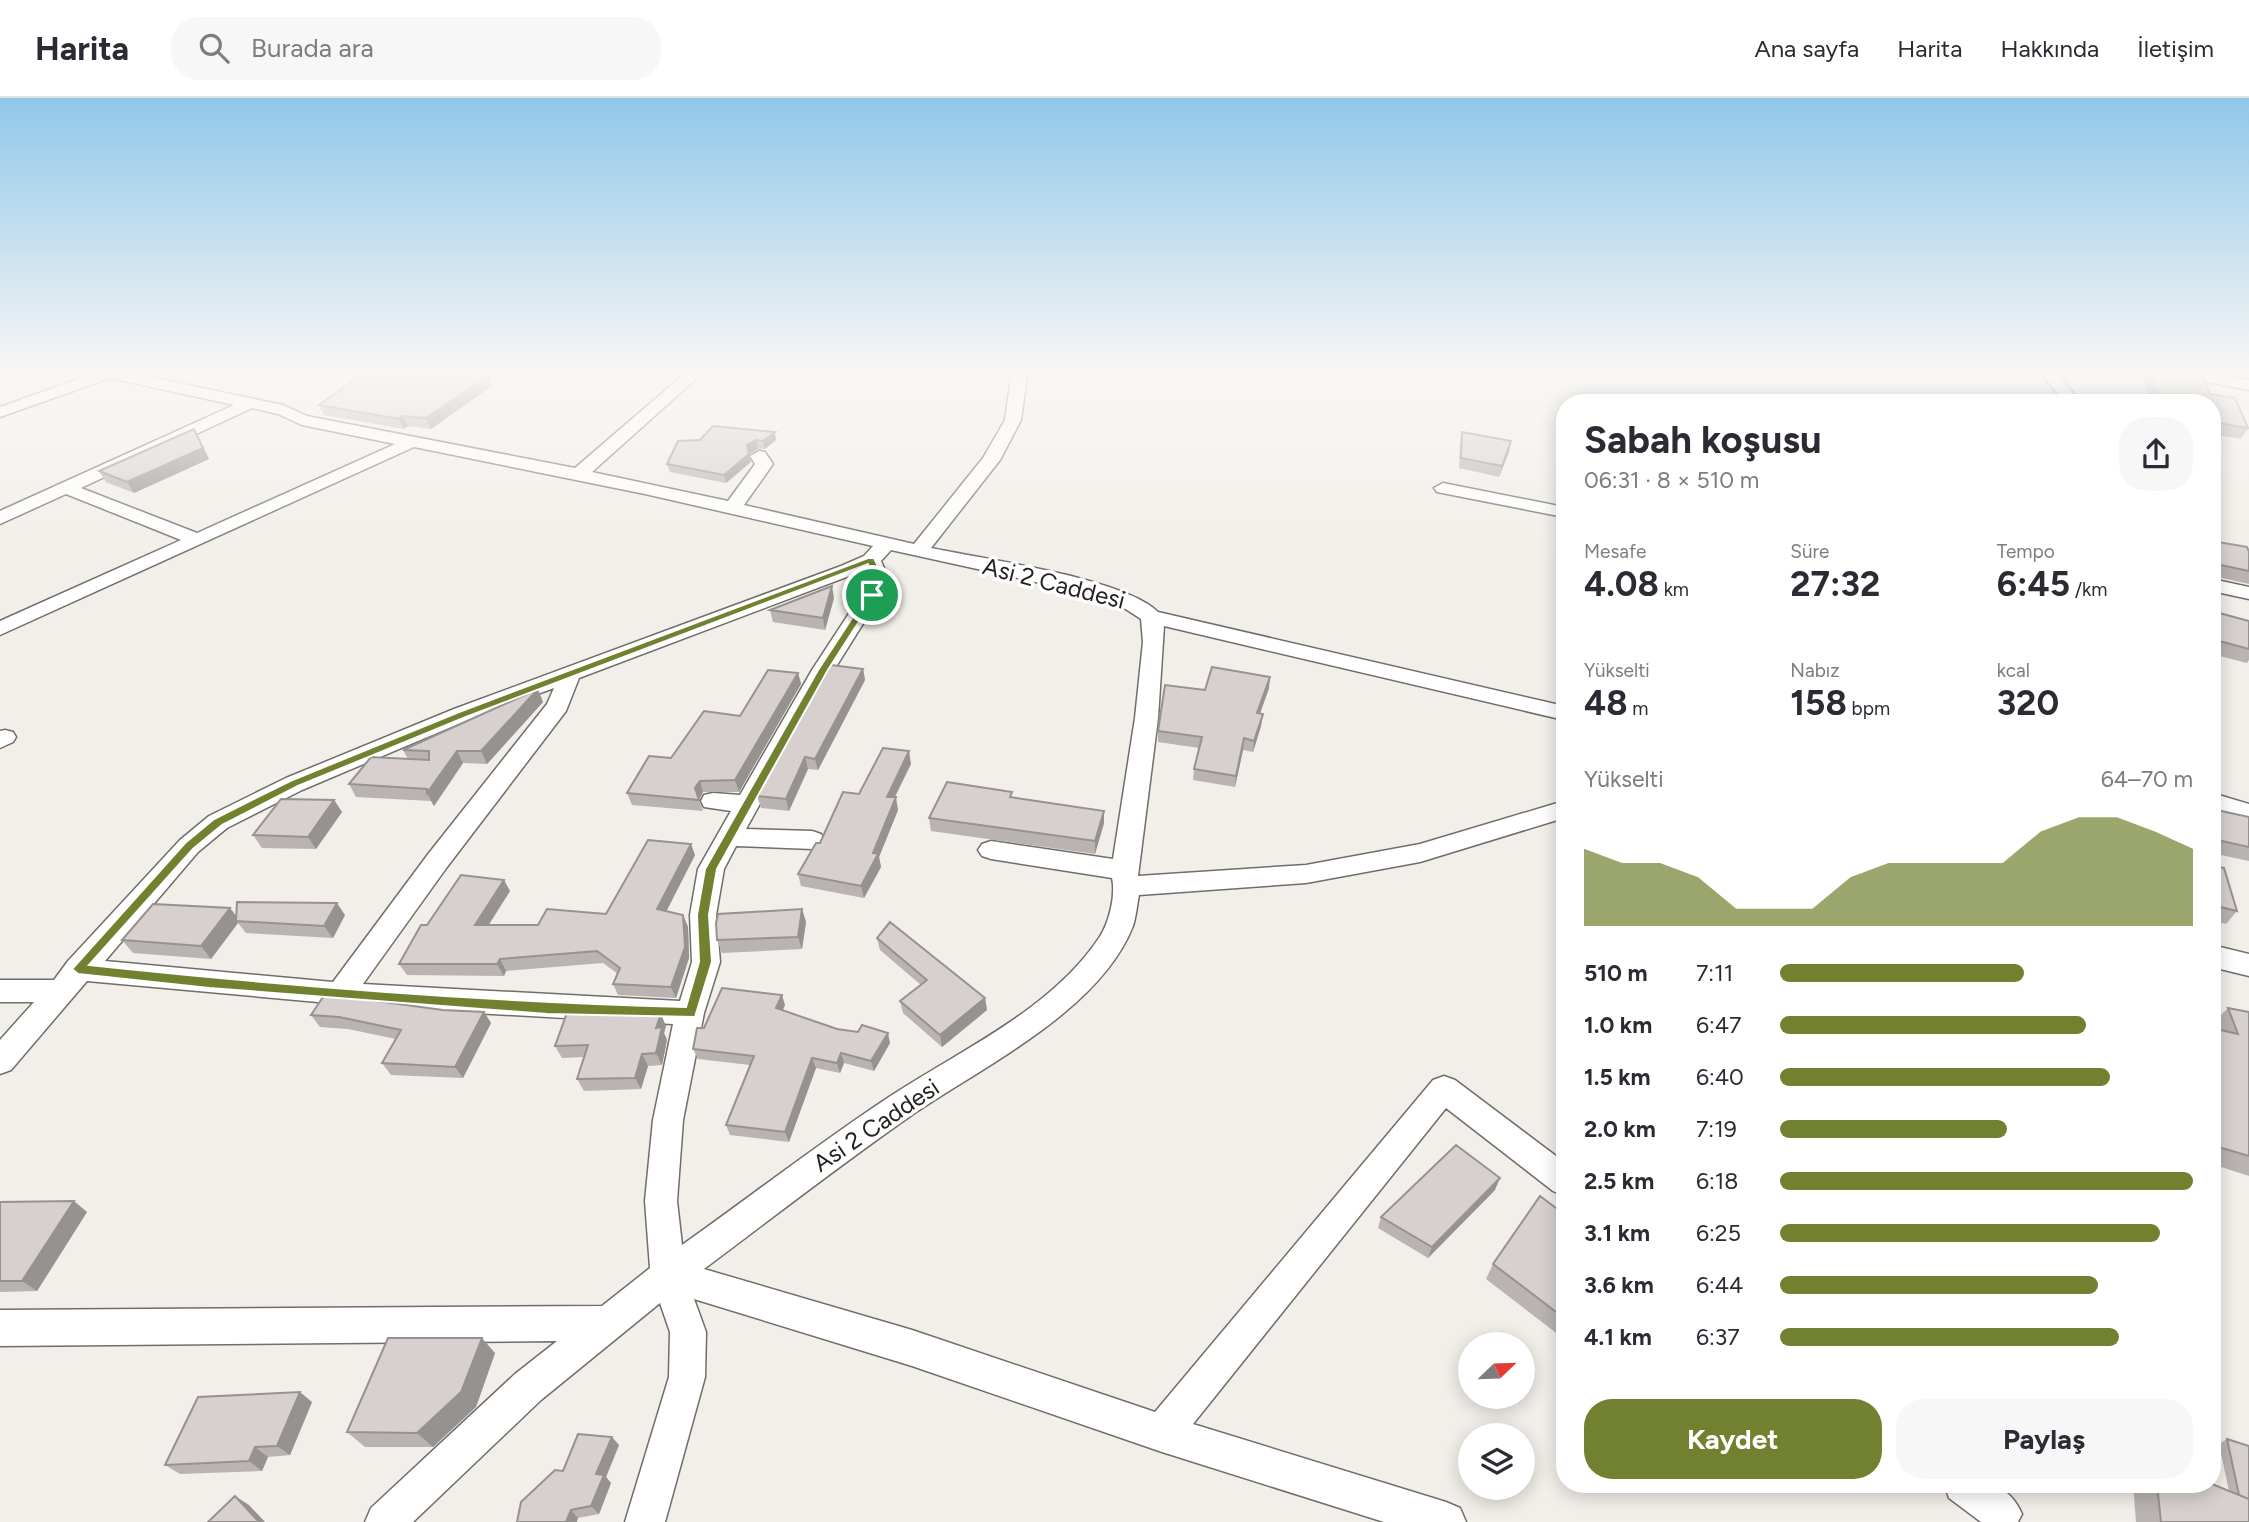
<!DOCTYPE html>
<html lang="tr">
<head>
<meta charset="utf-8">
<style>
	:root { --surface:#fff; --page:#f7f7f7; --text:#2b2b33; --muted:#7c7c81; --line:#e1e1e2; --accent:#72812f }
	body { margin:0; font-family:Figtree,sans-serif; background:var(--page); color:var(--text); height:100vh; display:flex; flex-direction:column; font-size:26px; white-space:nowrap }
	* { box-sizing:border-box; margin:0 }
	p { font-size:23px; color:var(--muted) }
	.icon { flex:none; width:38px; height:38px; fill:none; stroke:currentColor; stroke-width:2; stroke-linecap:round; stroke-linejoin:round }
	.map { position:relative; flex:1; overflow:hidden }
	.drawer { position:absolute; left:1556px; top:296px; width:665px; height:1099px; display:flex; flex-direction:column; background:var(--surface); border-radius:28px; box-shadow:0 4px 18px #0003 }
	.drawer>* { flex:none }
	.needle { width:46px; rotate:67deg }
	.controls { position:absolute; left:1458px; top:1234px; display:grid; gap:14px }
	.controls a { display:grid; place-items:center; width:77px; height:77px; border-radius:50%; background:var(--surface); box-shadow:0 4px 18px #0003; font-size:35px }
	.pin { position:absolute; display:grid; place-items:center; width:60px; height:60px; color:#fff; margin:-30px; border:4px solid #fff; border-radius:50%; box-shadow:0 2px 7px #0007 }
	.round { display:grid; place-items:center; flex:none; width:74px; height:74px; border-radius:28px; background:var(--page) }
	.headline { display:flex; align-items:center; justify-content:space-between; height:119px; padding:0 28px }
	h1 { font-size:38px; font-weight:700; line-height:52px }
	.stats { display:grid; grid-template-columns:repeat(3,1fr); gap:10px; height:119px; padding:7px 28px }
	.stats div { display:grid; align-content:center }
	.stats b { font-size:35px; font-weight:700 }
	.stats small { font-size:19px; font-weight:400 }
	.stats p { font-size:19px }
	.chart { height:196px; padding:14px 28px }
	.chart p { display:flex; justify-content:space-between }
	.chart svg { width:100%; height:126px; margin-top:7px; fill:var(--accent); opacity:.7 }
	.action { display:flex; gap:14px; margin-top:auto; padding:14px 28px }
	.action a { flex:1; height:80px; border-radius:28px; background:var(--accent); color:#fff; font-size:28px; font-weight:700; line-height:80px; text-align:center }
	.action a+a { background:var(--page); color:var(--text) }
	ul { padding:0 28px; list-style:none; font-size:23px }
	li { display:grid; grid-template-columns:112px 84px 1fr; align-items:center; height:52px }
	li i { height:18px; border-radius:9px; background:var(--accent) }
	header { display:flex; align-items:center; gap:42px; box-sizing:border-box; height:98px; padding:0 35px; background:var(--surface); border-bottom:2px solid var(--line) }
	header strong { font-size:33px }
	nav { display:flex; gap:38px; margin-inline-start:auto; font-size:24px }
	.search { width:490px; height:63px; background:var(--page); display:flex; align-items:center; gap:18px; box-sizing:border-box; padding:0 24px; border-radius:28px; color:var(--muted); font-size:26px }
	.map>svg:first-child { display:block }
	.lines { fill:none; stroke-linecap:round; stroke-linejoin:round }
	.minor-casing { stroke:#716d68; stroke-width:3 }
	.minor { fill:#fff; fill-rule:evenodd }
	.wall { fill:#b9b3b1 }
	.shaded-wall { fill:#969290 }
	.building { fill:#d7d0ce; stroke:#969290; stroke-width:2 }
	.route { fill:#72812f; stroke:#fff; stroke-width:2; fill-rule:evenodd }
	.labels { text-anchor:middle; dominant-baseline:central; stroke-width:7; stroke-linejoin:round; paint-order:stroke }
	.street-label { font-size:24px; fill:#242220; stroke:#fff }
</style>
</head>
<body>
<header>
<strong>Harita</strong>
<div class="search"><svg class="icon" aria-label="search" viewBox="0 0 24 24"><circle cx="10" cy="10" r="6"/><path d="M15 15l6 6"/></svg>Burada ara</div>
<nav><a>Ana sayfa</a><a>Harita</a><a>Hakkında</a><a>İletişim</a></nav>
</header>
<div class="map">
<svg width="2249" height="1424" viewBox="0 0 2249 1424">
	<rect width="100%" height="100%" fill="#f2eee9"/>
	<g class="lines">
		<!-- minor casing -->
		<g class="minor-casing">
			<path id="minor" d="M86 272H116L283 307 307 318 575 370 689 272H706L592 374 728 403 755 366 750 358 759 353 765 354 773 366 744 407 914 446 983 360 1005 322 1012 272H1028L1021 322 1000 362 931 450C983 461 1124 480 1158 514L1564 608V622L1164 528 1158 620 1138 778 1306 767 1420 746 1564 703V720L1420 764 1306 785 1139 797C1137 807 1136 819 1133 828 1099 914 981 969 909 1019 839 1068 772 1120 704 1171L912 1232 1155 1314 1433 982 1444 978 1455 982 1564 1064V1098L1553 1093 1446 1010 1193 1326 1446 1404 1460 1410 1466 1424H1384L1162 1354 912 1268 694 1201 706 1234 705 1279 665 1424H625L669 1279 670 1234 660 1205 541 1302 413 1424H365L371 1410 515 1276 557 1243 0 1248V1212L602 1208 650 1170 645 1103 653 1022 673 926 384 910 87 883 11 972 0 976V942L34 904H0V882H54L68 863 180 742 209 718 286 680 454 611 841 468 864 458 873 448 645 396 414 349 0 537V523L181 442 66 396 0 426V413L234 307 110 280 0 319V309L92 276ZM252 310 278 316 302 327 395 346 197 435 81 390ZM891 452 1081 494 1121 508 1141 521 1143 544 1135 620 1113 761 991 743 982 746 978 752 982 758 991 761 1112 780C1116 798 1109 825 1099 840 1051 912 959 953 889 999 818 1046 751 1098 682 1147L677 1103 683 1022 704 915 720 864 716 817 724 771 736 748 812 751 821 748 825 742 821 736 812 733 746 731 834 572 881 497 887 477 881 463ZM865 472 867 477 861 497 812 572 740 697 713 695 704 697 701 703 704 709 731 713 698 771 690 817 692 864 680 903 363 886 447 769 566 613 579 580ZM554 590 547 606 429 755 333 884 105 863 198 754 227 730 302 692 470 621Z
				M2039 272H2055L2080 304H2064Z
				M2160 272H2193L2249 282V292L2168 277Z
				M1443 385 1564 409V419L1437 394 1434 390Z
				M2212 481 2249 489V501L2212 493Z
				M5 632 13 634 16 639 13 644 0 650V633Z
				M2212 695 2249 706V724L2212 712Z
				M2212 847 2249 856V878L2212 869Z
				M1944 1386C1978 1386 2006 1379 2022 1416L2018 1424H1981L1949 1400Z"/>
		</g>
		<!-- minor -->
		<use href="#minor" class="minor"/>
	</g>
	<!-- wall -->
	<path class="wall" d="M369 272H502L489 281 492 288 431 331 408 328 404 331 324 317 319 307Z
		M2141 272H2190L2210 296 2248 330 2241 341 2212 336V304H2150Z
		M1462 334 1509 354 1499 379 1459 370 1460 345Z
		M200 342 209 361 134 395 106 384 99 373Z
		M776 342 765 351H758L749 356 751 364 726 385 670 374 667 366 678 343Z
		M2212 443 2249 454V486L2213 478 2212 479Z
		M834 500 825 532 773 524 770 512Z
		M2212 513 2249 523V562L2247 565 2212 556Z
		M863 571 865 582 818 672 808 671 789 713 761 710 757 698Z
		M798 575 801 586 739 694H703L699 701 703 713 632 707 627 695 671 660 740 618Z
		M1269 590 1260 616H1263L1261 628 1253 654 1243 652 1235 689 1193 682 1194 671 1199 650 1158 644V633L1205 592Z
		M543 604 487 666 463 665 434 708 431 703 356 699 349 686 408 661 403 652Z
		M911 666 894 699 898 712 879 759 881 769 864 800 801 788 798 776 859 696Z
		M1013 700 1104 713V725L1095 756 931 733 929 720Z
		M334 702 342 714 316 751 262 750 253 737Z
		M2212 711 2249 719V763L2212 755Z
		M695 757 666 813 683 817 688 829 689 860 676 900 618 897 613 886 618 876 603 865 506 873 504 878 407 877 399 866 427 827 510 793 489 827H538L606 816Z
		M2212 767 2237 813 2226 826 2212 822Z
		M230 810 236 818 345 817 333 840 246 835 238 825 211 861 133 855 122 842Z
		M802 811 806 824 802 851 722 855 717 842Z
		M877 840 985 900 987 912 942 949 903 915 900 903 921 887 880 852Z
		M785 907 783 912 837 931 890 945 874 973 844 965 840 975 816 970 789 1044 730 1037 726 1027 750 967 698 961 693 951 704 930Z
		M2228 910 2249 914V1078L2212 1066V930H2215L2213 925Z
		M443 912 484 914 491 925 463 980 391 977 382 965 396 941 348 931 320 929 311 917Z
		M666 928 664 935 667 942 662 967 648 968 641 991 584 993 577 981 584 959 562 960 555 948Z
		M1495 1092 1428 1160 1378 1130 1381 1119Z
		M0 1104 87 1114 37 1193 0 1194Z
		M1564 1116V1241L1486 1181 1493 1166Z
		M495 1255 476 1309 433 1349H365L347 1334Z
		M312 1304 290 1357 268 1359 262 1373 180 1376 165 1367Z
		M2227 1341 2249 1424H2136L2133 1386H2212L2229 1393 2219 1346Z
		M619 1347 606 1379 611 1385 599 1416 578 1420 521 1404 563 1373Z"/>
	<!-- shaded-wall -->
	<path class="shaded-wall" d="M483 272H502L489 281 492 288 431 331 426 320Z
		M403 318 408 328 404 331 399 321Z
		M194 331 209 361 134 395 127 384Z
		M775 334 776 342 765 351 763 343Z
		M756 342 758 351 749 356 747 347Z
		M1511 343 1509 354 1499 379 1502 368Z
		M749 356 751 364 726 385 724 377Z
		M832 488 834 500 825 532 823 520Z
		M863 571 865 582 818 672 815 661Z
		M798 575 801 586 739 694 735 682Z
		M1270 579 1269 590 1256 626 1257 615Z
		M538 591 543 604 487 666 481 653Z
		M1263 616 1261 628 1253 654 1254 643Z
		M1244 640 1243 652 1235 689 1236 678Z
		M457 653 463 665 434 708 427 695Z
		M909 653 911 666 889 711 887 699Z
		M805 659 808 671 789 713 786 701Z
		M700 683 703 694 699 702 695 690Z
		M896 699 898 712 879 759 881 769 864 800 861 788Z
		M334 702 342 714 316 751 308 739Z
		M1104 713V725L1095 756V743Z
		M691 746 695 757 662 822 657 811Z
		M504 782 510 793 481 838 475 827Z
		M337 805 345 817 333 840 324 828Z
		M230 810 240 823H236L238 825 211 861 201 848Z
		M802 811 806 824 802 851 798 839Z
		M683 817 688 829 689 860 676 900 671 889Z
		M500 861 506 873 504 878 497 866Z
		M782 897 785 907 779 920 776 910Z
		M985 900 987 912 942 949 940 937Z
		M484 914 491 925 463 980 455 969Z
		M661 916 666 928 664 935 667 942 662 967 656 955V930Z
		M888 935 890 945 874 973 871 963Z
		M841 955 844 965 840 975 837 965Z
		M642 956 648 968 641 991 635 980Z
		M812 960 816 970 789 1044 785 1034Z
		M1500 1080 1495 1092 1428 1160 1432 1149Z
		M74 1103 87 1114 37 1193 22 1183Z
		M482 1240 495 1255 476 1309 433 1349 417 1335Z
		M300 1294 312 1304 290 1357 277 1348Z
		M612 1339 619 1347 606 1379 611 1385 599 1416 591 1408 596 1376Z
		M255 1349 268 1359 262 1373 249 1363Z
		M235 1398 249 1407 265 1424H259Z
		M571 1412 578 1420 577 1424H566Z"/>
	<!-- building -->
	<path class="building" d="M369 272H483L477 277 488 278 426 320 403 318 399 321 319 307Z
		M2149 272H2190L2202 275 2210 296 2235 300 2248 330 2212 324V304H2159Z
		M713 328 775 334 763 343 756 342 747 347 749 356 724 377 667 366 678 343 700 342Z
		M194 331 203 350 127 384 99 373Z
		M1462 334 1511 343 1502 368 1461 360Z
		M2212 443 2247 449 2249 454V473L2221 467 2218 471 2212 470Z
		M832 488 823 520 770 512Z
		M2212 513 2249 523V551L2212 541Z
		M831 567 863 571 815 661 805 659 786 701 757 698Z
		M1212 569 1270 579 1257 615 1263 616 1254 643 1244 640 1236 678 1194 671 1202 639 1158 633 1165 587 1205 592Z
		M768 572 798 575 735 682 700 683 695 690 699 702 627 695 649 658 671 660 704 613 740 618Z
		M538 591 481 653H457L427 695V691L349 686 371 659 429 662V653L403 652Z
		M883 650 909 653 887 699H896L873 755 878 756 861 788 798 776 816 745H820L843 694 859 696Z
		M947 684 1012 694 1010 699 1104 713 1095 743 929 720Z
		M281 701 334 702 308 739 253 737Z
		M2212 711 2249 719V749L2217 742 2212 729Z
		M648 742 691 746 657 811 683 817 685 849 671 889 613 886 620 870 597 853 500 861 497 866H399L421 827H427L461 777 504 782 475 827H538L547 811 606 816Z
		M2212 767 2224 770 2237 813 2212 807Z
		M237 804 337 805 324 828 236 823Z
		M153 806 230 810 201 848 122 842Z
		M802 811 798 839 717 842 716 825 718 816Z
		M890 824 985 900 940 937 900 903 927 882 877 840Z
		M722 890 782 897 776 910 837 931 858 934 862 927 888 935 871 963 841 955 837 965 812 960 785 1034 726 1027 754 958 693 951 697 930H704Z
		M325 896 443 912 484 914 455 969 382 965 401 932 339 919 311 917Z
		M2228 910 2249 914V1058L2212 1047V930L2238 936Z
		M568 912 661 916 656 930 662 929 656 955 642 956 635 980 577 981 588 947 555 948Z
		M1456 1047 1500 1080 1432 1149 1381 1119Z
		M1540 1098 1564 1116V1220L1493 1166Z
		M74 1103 22 1183H0V1104Z
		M388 1240H482L461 1294 417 1335 347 1334Z
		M300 1294 277 1348 255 1349 249 1363 165 1367 198 1299Z
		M578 1336 612 1339 596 1376 604 1377 591 1408 571 1412 566 1424H517L521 1404 555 1372 563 1373Z
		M2227 1341 2249 1348V1401L2239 1397Z
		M2157 1386H2212L2249 1401V1424H2161Z
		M235 1398 259 1424H208Z"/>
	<!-- sky -->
	<linearGradient id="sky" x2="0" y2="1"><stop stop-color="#8fc7e9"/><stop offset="0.58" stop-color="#f9f7f5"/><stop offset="1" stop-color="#f9f7f5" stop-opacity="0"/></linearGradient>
	<rect width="2249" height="471" fill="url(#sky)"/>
	<!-- route -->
	<path class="route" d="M868 460H874L882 477 876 497 828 572 717 771 709 817 712 864 695 919 547 916 209 890 78 876 72 871 185 745 214 721 290 683 459 614ZM868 466 873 477 867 497 818 572 705 771 697 817 699 864 686 909C486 904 287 888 89 867L193 751 222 727 298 688 466 619Z"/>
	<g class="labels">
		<!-- street labels -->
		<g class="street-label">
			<text transform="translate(1054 485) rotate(14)">Asi 2 Caddesi</text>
			<text transform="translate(876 1027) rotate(-34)">Asi 2 Caddesi</text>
		</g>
	</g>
</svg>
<div class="controls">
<a><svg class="needle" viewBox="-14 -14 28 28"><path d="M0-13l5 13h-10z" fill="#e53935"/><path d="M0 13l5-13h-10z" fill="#7c7c81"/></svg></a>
<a><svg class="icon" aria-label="layers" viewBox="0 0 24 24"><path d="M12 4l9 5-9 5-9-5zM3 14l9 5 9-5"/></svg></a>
</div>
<div class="pin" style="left:872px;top:497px;background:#1e9e55"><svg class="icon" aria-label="arrive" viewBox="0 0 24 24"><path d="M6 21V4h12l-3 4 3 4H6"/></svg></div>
<section class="drawer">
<div class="headline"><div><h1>Sabah koşusu</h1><p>06:31 · 8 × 510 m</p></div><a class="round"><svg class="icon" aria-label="share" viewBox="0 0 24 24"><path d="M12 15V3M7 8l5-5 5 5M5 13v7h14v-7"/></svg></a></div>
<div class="stats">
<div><p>Mesafe</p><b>4.08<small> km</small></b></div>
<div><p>Süre</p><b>27:32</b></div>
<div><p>Tempo</p><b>6:45<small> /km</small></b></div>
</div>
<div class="stats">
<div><p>Yükselti</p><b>48<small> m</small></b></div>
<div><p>Nabız</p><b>158<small> bpm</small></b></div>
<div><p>kcal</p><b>320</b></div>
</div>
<div class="chart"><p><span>Yükselti</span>64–70 m</p>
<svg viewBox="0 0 160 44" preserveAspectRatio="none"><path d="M0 44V17L10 22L20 22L30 27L40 38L50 38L60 38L70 27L80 22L90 22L100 22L110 22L120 11L130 6L140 6L150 11L160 17V44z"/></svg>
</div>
<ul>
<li><b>510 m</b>7:11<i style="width:59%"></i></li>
<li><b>1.0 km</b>6:47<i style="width:74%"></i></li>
<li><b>1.5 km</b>6:40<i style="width:80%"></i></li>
<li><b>2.0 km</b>7:19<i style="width:55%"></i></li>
<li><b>2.5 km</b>6:18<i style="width:100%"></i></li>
<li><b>3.1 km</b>6:25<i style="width:92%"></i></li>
<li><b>3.6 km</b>6:44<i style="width:77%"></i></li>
<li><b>4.1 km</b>6:37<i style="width:82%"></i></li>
</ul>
<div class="action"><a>Kaydet</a><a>Paylaş</a></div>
</section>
</div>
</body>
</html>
